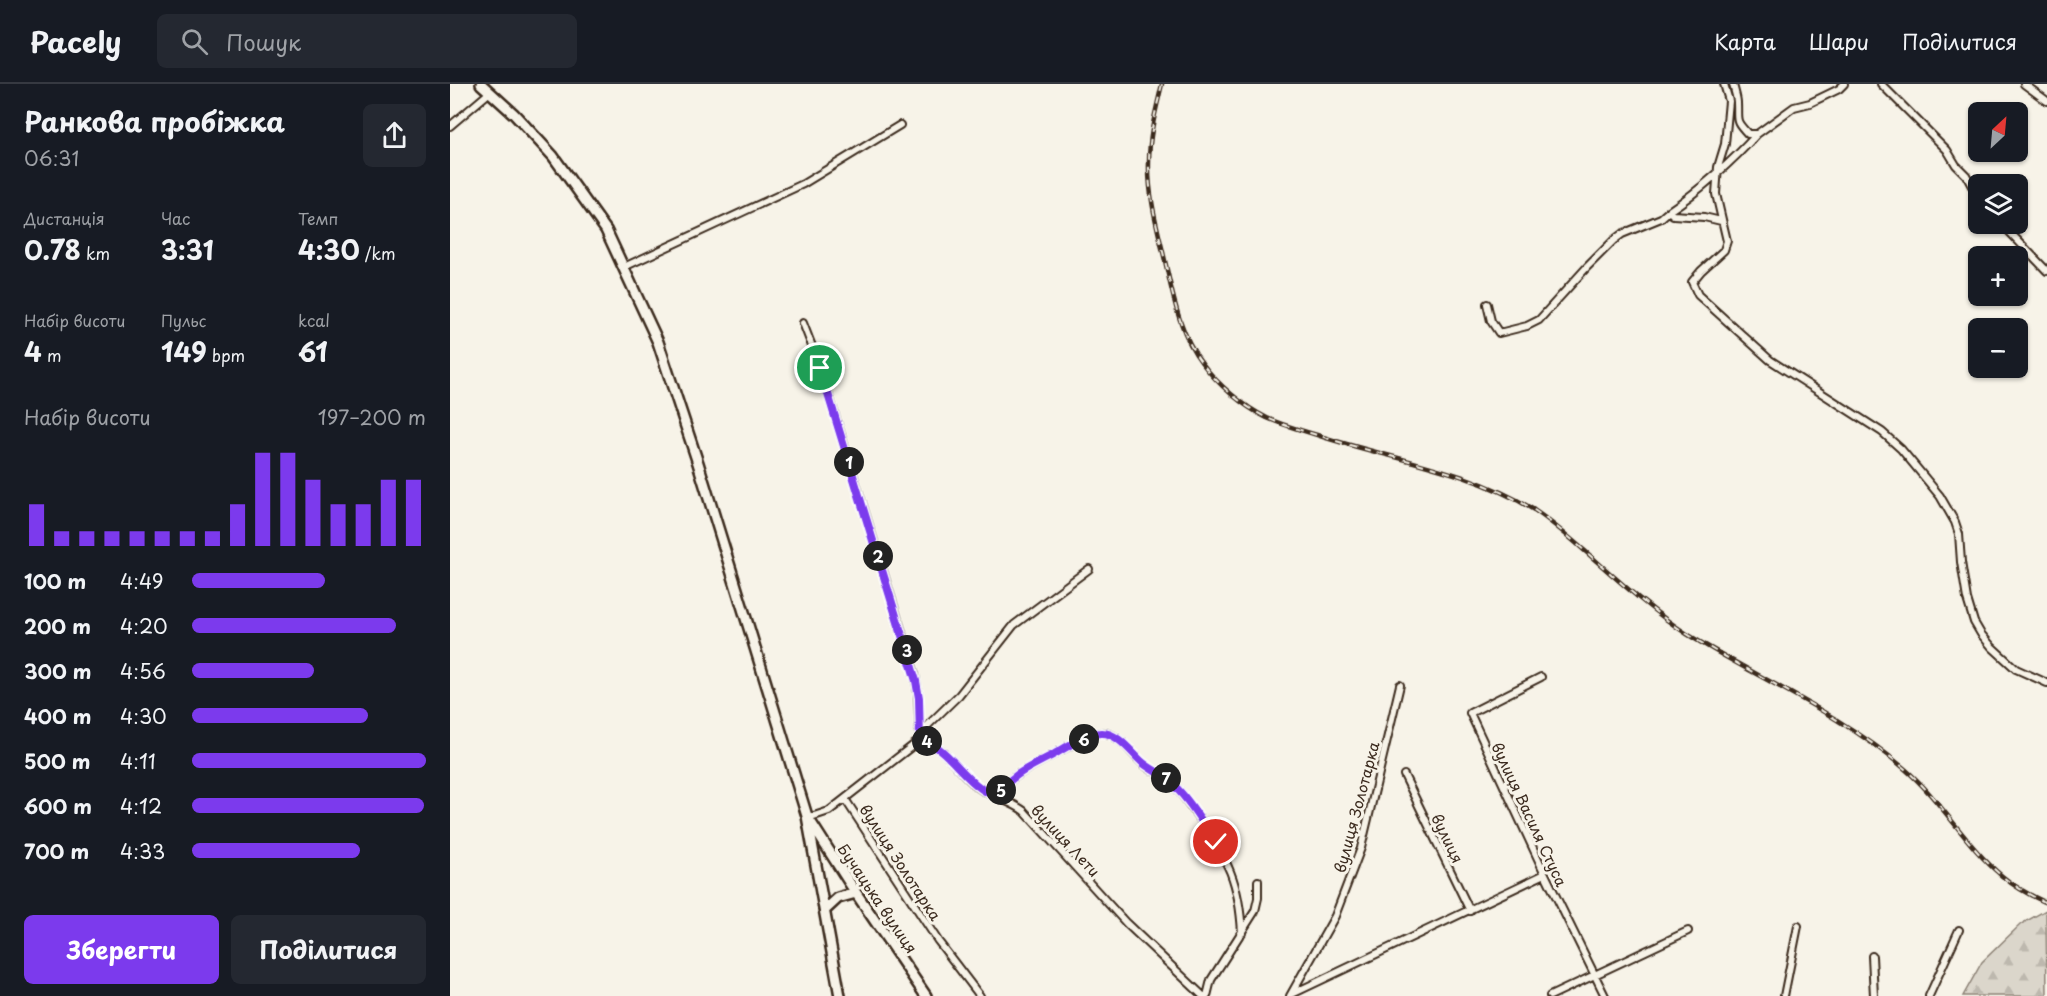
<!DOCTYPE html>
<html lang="uk">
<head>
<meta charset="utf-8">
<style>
	:root { --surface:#171b24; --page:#242831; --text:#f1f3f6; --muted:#9ea1a6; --line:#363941; --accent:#7c3aed }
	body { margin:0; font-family:"Playpen Sans",sans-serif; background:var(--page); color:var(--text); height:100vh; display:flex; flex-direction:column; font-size:22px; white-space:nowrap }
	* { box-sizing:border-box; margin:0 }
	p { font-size:20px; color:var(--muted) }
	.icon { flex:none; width:33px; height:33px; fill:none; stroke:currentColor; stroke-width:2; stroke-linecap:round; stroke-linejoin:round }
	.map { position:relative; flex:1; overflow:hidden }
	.details { display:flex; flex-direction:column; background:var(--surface); width:450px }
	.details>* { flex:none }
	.needle { width:39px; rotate:26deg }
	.tools { position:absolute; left:1518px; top:18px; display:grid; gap:12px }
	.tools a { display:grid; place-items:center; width:60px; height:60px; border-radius:9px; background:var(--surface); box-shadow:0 2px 4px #0004; font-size:30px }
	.pin { position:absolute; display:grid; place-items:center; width:51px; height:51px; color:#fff; margin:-26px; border:3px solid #fff; border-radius:50%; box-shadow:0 2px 6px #0007 }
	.km { position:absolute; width:30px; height:30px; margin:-15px; border-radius:50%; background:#222; color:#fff; font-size:16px; line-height:30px; text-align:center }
	.round { display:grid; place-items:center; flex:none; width:63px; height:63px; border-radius:9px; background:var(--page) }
	.head { display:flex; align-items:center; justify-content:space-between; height:102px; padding:0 24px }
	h1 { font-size:27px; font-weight:700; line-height:45px }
	.stats { display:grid; grid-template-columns:repeat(3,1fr); gap:9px; height:102px; padding:6px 24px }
	.stats div { display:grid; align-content:center }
	.stats b { font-size:26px; font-weight:700 }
	.stats small { font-size:16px; font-weight:400 }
	.stats p { font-size:16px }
	.chart { height:168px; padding:12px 24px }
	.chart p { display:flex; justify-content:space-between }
	.chart svg { width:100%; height:108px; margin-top:6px; stroke:var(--accent); stroke-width:6 }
	.action { display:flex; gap:12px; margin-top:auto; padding:12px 24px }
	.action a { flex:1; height:69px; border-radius:9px; background:var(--accent); color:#fff; font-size:24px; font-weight:700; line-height:69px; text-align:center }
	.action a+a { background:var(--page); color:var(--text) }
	ul { padding:0 24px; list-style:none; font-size:20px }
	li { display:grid; grid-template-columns:96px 72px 1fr; align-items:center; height:45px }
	li i { height:15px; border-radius:8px; background:var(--accent) }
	header { display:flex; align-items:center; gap:36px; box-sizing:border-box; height:84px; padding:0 30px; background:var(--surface); border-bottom:2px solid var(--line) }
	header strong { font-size:28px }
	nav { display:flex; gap:33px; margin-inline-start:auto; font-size:21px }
	.search { width:420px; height:54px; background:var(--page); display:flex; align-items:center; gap:15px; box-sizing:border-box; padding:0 21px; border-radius:9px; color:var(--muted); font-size:22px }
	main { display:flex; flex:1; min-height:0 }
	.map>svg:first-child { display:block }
	.forest { fill:url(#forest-firs); stroke:#8b8074; stroke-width:1.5 }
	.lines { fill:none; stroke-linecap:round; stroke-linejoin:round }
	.minor-casing { stroke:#3b2a1e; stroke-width:10 }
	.secondary-casing { stroke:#3b2a1e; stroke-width:14 }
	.minor { stroke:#f7f3e8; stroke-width:6 }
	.secondary { stroke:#f7f3e8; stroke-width:9 }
	.rail-casing { stroke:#3b2a1e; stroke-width:4.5 }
	.rail { stroke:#f7f3e8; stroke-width:2; stroke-dasharray:7; stroke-linecap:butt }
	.route-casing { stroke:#fff; stroke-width:12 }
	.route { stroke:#7c3aed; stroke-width:8 }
	.labels { text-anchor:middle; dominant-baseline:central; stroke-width:6; stroke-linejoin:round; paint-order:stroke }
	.street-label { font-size:15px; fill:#3b2a1e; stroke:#f7f3e8 }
</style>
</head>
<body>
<header>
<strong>Pacely</strong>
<div class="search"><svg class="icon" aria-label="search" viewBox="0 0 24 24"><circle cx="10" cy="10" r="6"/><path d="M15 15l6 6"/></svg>Пошук</div>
<nav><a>Карта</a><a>Шари</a><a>Поділитися</a></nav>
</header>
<main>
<section class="details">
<div class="head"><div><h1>Ранкова пробіжка</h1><p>06:31</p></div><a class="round"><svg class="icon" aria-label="share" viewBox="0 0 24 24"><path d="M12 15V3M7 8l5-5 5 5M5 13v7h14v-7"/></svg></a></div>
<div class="stats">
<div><p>Дистанція</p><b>0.78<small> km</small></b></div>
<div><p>Час</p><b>3:31</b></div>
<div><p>Темп</p><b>4:30<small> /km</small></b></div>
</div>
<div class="stats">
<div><p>Набір висоти</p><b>4<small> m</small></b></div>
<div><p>Пульс</p><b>149<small> bpm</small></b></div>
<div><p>kcal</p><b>61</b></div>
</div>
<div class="chart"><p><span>Набір висоти</span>197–200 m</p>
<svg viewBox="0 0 160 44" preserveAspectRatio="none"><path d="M5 44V27M15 44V38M25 44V38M35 44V38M45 44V38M55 44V38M65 44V38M75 44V38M85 44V27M95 44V6M105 44V6M115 44V17M125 44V27M135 44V27M145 44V17M155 44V17"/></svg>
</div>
<ul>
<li><b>100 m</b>4:49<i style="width:57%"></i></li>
<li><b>200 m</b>4:20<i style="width:87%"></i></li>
<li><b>300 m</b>4:56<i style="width:52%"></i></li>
<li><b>400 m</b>4:30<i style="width:75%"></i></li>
<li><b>500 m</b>4:11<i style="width:100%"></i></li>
<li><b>600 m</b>4:12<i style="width:99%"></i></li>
<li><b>700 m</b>4:33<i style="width:72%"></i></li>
</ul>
<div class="action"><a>Зберегти</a><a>Поділитися</a></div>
</section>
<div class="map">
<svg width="1597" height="912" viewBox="0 0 1597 912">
	<defs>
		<pattern id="forest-firs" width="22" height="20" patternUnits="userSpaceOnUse" patternTransform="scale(1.5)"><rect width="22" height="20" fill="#dbd6cb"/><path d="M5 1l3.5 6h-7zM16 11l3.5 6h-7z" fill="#bdb8ae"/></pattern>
	</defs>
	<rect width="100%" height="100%" fill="#f7f3e8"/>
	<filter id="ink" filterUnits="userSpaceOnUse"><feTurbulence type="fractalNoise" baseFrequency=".0167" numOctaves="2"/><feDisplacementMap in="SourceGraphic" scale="12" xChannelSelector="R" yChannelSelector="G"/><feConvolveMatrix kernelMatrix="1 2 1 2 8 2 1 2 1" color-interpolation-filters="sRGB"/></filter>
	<g filter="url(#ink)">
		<!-- forest -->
		<path class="forest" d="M1596 826 1597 912H1513L1532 878 1571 840Z"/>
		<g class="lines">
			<!-- minor casing -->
			<g class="minor-casing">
				<path id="minor" d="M1274 0 1279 17 1275 60 1268 83 1266 110 1277 157 1274 166 1251 187 1242 198 1248 211 1320 276 1432 348 1451 365 1490 412 1505 438 1509 450 1511 478 1517 515 1524 538 1531 550 1542 563 1566 585 1597 599
					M1283 0C1284 6 1287 13 1287 19 1288 37 1284 35 1298 50H1307L1344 23 1360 19 1389 5 1394 0
					M1431 0 1497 66 1506 81 1516 91 1528 113
					M1574 0 1597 17
					M0 42 40 8
					M1271 137 1254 133 1223 131 1219 127C1249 107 1283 77 1307 50
					M1552 140 1597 187
					M174 183 353 100 450 41
					M1037 220 1041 237 1049 249 1077 242 1089 236 1137 183 1164 156 1172 150 1211 134 1219 127
					M353 239 370 283 465 591 468 609 470 656 474 645 509 611 564 541 639 485
					M1091 593 1020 629 1095 790 1155 912
					M954 691 1020 827
					M547 713C558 692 582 683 601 672 613 666 642 646 656 649 672 653 682 671 695 681 702 687 711 690 718 696 731 706 740 722 750 735 778 778 789 796 792 849
					M395 715 488 857 530 912
					M357 732H364L379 727 470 656C495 661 508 688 528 703 542 714 560 716 574 727L676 839 753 912
					M1422 872 1424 912
					M842 910 1095 790
					M757 912 761 896 805 827 808 814V797
					M840 912 885 832 911 764 950 601
					M1100 912 1238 847
					M1334 912 1348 842
					M1479 912 1509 846"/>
			</g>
			<!-- secondary casing -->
			<g class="secondary-casing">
				<path id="secondary" d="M31 0 64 30 103 72 156 146 208 258 248 379 357 732 390 912
					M360 737 406 809 476 912
					M375 826 388 814 406 809"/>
			</g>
			<!-- minor -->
			<use href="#minor" class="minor"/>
			<!-- secondary -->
			<use href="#secondary" class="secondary"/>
			<!-- rail casing -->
			<g class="rail-casing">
				<path id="rail" d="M712 0C706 26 699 51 699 78 698 108 706 139 713 168 722 206 728 248 752 279 768 301 793 322 817 334 833 341 850 346 867 351 939 375 1019 385 1084 426 1102 438 1119 453 1135 467 1168 496 1200 526 1237 550 1309 595 1390 629 1455 685 1492 717 1515 761 1552 792 1565 803 1581 812 1597 819"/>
			</g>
			<!-- rail -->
			<use href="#rail" class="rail"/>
		</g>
	</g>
	<g class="lines" filter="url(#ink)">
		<!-- route casing -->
		<g class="route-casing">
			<path id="route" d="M370 284 466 597 469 614 470 656C499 661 514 701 547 713 558 692 582 682 601 672 616 664 634 650 651 649 667 648 681 668 692 678 700 685 710 689 718 696 738 713 751 737 766 758"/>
		</g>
		<!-- route -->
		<use href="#route" class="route"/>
	</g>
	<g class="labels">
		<!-- street labels -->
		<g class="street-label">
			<text transform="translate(906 723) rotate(-75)">вулиця Золотарка</text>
			<text transform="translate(1080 730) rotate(65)">вулиця Василя Стуса</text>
			<text transform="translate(998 754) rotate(64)">вулиця</text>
			<text transform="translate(616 756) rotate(47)">вулиця Лети</text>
			<text transform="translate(451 778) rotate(57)">вулиця Золотарка</text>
			<text transform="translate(428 814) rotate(56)">Бучацька вулиця</text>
		</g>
	</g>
</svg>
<div class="tools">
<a><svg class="needle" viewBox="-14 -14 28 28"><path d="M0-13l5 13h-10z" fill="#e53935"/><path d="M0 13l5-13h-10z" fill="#9ea1a6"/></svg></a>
<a><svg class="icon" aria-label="layers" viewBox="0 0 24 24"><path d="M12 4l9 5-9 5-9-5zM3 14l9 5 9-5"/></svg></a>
<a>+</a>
<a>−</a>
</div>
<div class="pin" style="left:370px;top:284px;background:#1e9e55"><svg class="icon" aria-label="arrive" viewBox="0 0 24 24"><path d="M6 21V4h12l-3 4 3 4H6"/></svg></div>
<div class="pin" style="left:766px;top:758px;background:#d93025"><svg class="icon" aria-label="check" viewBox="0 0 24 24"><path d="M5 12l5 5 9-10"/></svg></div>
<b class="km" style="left:399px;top:378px">1</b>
<b class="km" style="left:428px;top:472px">2</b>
<b class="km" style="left:457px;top:566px">3</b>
<b class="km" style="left:477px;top:657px">4</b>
<b class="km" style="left:551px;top:706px">5</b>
<b class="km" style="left:634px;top:655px">6</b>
<b class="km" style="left:716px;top:694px">7</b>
</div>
</main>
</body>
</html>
